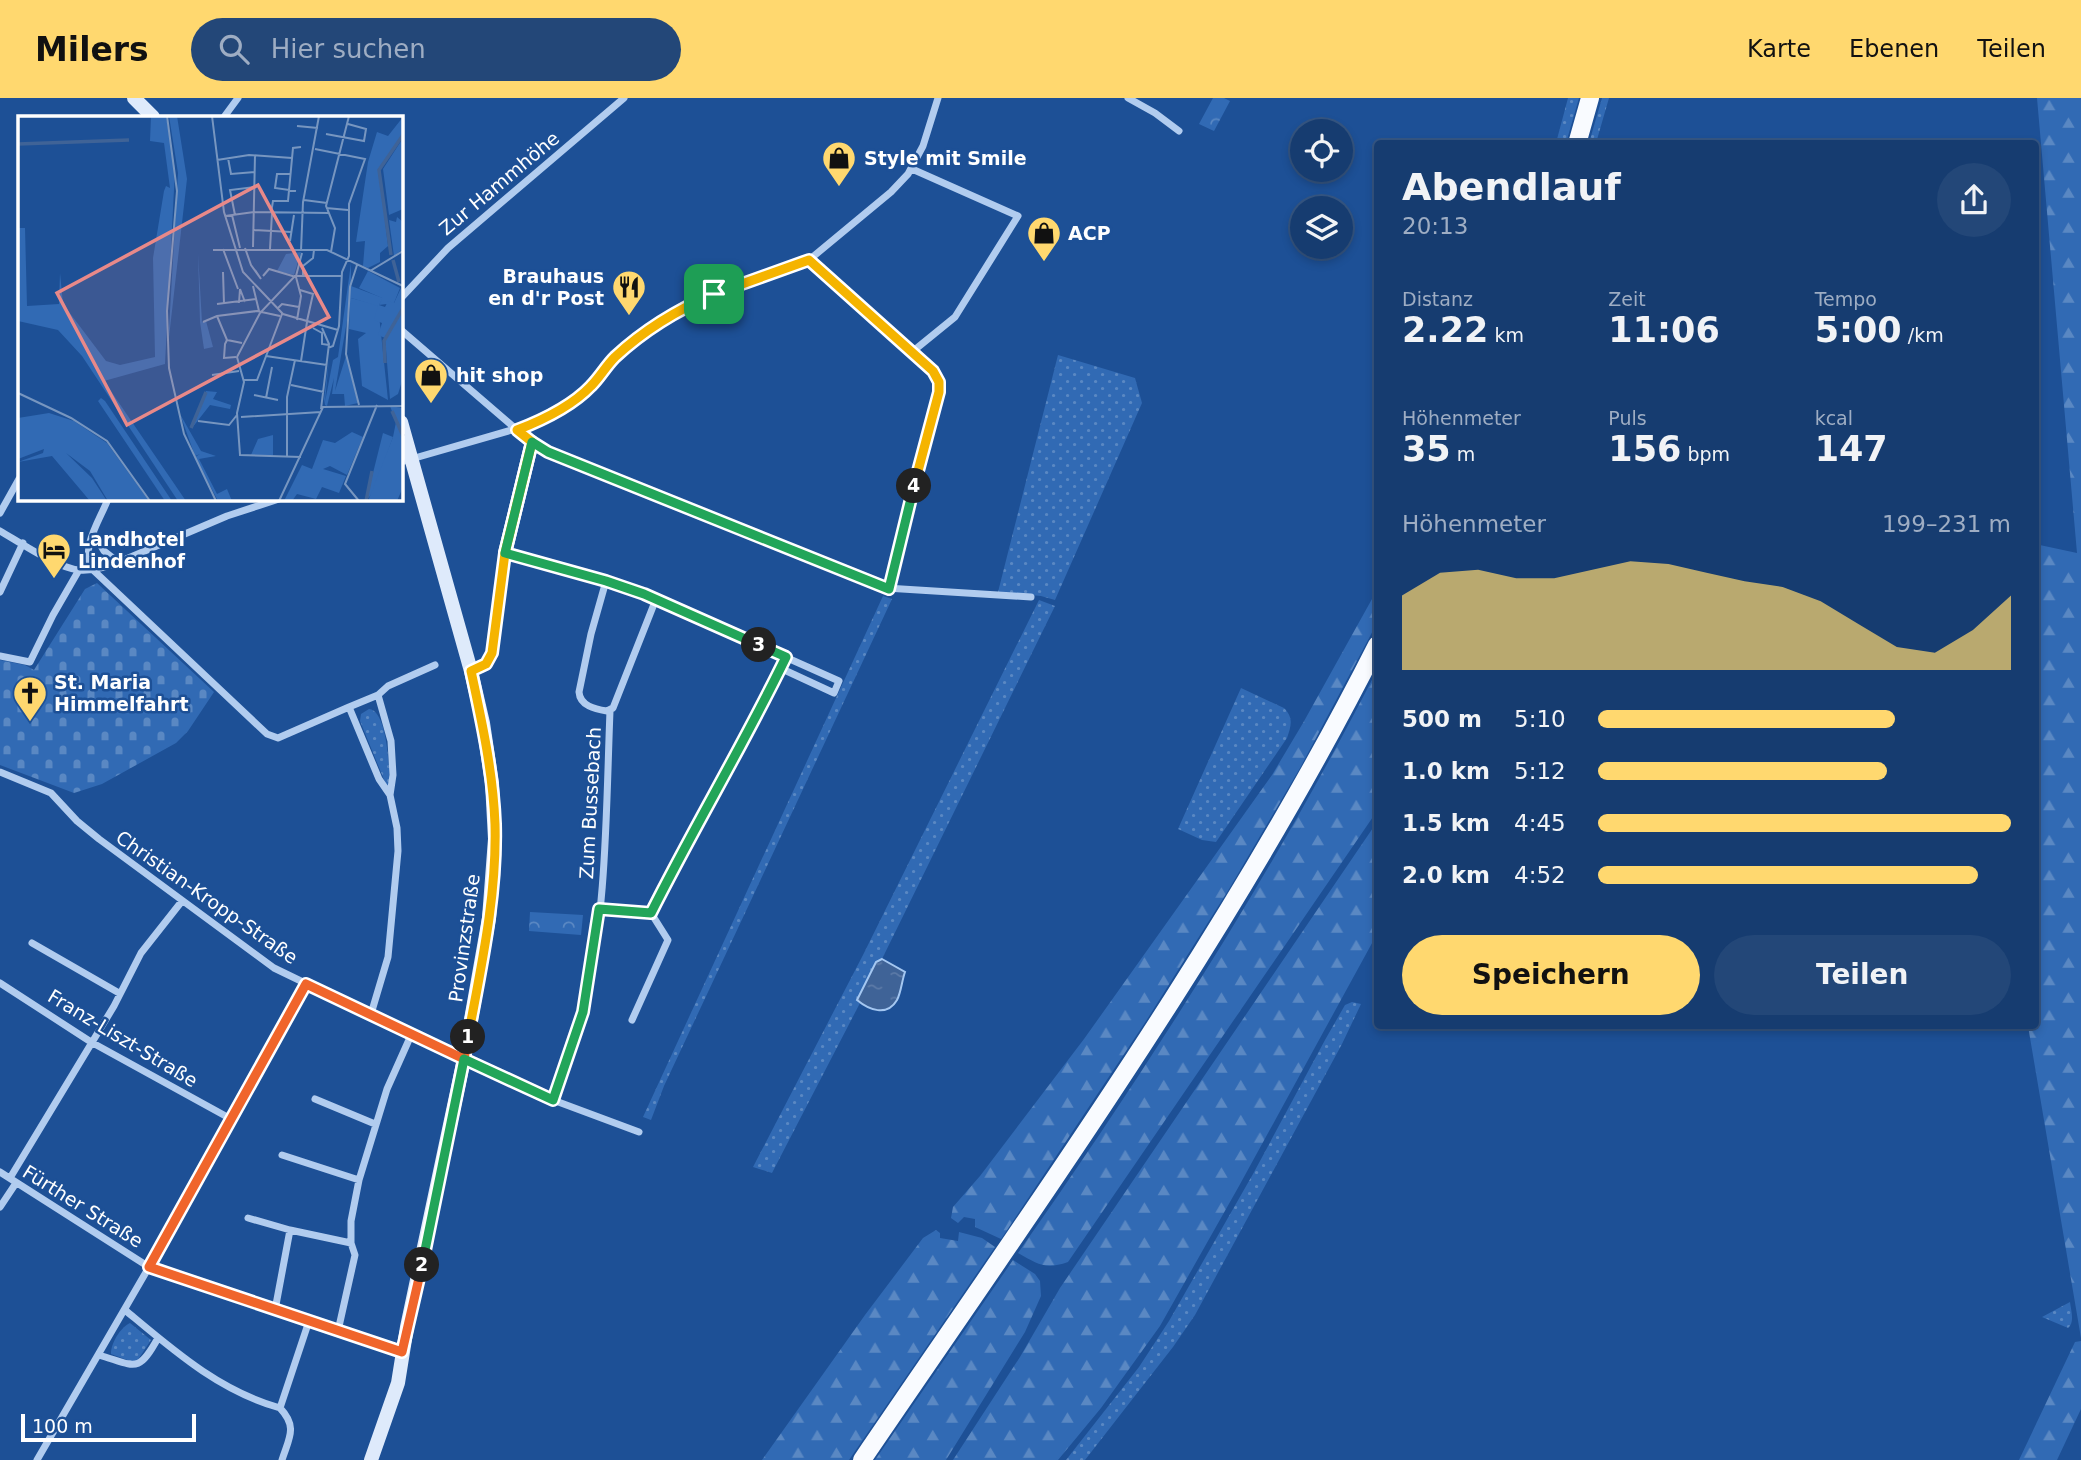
<!DOCTYPE html>
<html lang="de">
<head>
<meta charset="utf-8">
<style>
	:root { --surface:#163c70; --page:#234778; --text:#f1f3f6; --muted:#9eadc3; --line:#355683; --accent:#ffd86f }
	body { margin:0; font-family:"DejaVu Sans",sans-serif; background:var(--page); color:var(--text); height:100vh; display:flex; flex-direction:column; font-size:26px; white-space:nowrap }
	* { box-sizing:border-box; margin:0 }
	p { font-size:23px; color:var(--muted) }
	.icon { flex:none; width:38px; height:38px; fill:none; stroke:currentColor; stroke-width:2; stroke-linecap:round; stroke-linejoin:round }
	.map { position:relative; flex:1; overflow:hidden }
	.details { position:absolute; left:1374px; top:42px; width:665px; height:889px; display:flex; flex-direction:column; background:var(--surface); border-radius:7px; box-shadow:0 4px 10px #0003,0 0 0 2px var(--line) }
	.details>* { flex:none }
	.fabs { position:absolute; left:1290px; top:21px; display:grid; gap:14px }
	.fabs a { display:grid; place-items:center; width:63px; height:63px; border-radius:50%; background:var(--surface); box-shadow:0 4px 10px #0003,0 0 0 2px var(--line); font-size:35px }
	.scale { position:absolute; left:21px; bottom:18px; width:175px; box-sizing:border-box; padding-left:7px; border:4px solid #fff; border-top:0; font-size:19px; line-height:24px; white-space:nowrap; color:#fff; -webkit-text-stroke:5px #1d5096; paint-order:stroke }
	.pin { position:absolute; display:grid; place-items:center; width:60px; height:60px; color:#fff; margin:-30px; border-radius:14px; box-shadow:0 4px 10px #0006 }
	.km { position:absolute; width:35px; height:35px; margin:-18px; border-radius:50%; background:#222; color:#fff; font-size:19px; line-height:35px; text-align:center }
	.round { display:grid; place-items:center; flex:none; width:74px; height:74px; border-radius:37px; background:var(--page) }
	.overview { display:flex; align-items:center; justify-content:space-between; height:119px; padding:0 28px }
	h1 { font-size:38px; font-weight:700; line-height:52px }
	.metrics { display:grid; grid-template-columns:repeat(3,1fr); gap:10px; height:119px; padding:7px 28px }
	.metrics div { display:grid; align-content:center }
	.metrics b { font-size:35px; font-weight:700 }
	.metrics small { font-size:19px; font-weight:400 }
	.metrics p { font-size:19px }
	.chart { height:196px; padding:14px 28px }
	.chart p { display:flex; justify-content:space-between }
	.chart svg { width:100%; height:126px; margin-top:7px; fill:var(--accent); opacity:.7 }
	.primary-button { display:flex; gap:14px; margin-top:auto; padding:14px 28px }
	.primary-button a { flex:1; height:80px; border-radius:42px; background:var(--accent); color:#111; font-size:28px; font-weight:700; line-height:80px; text-align:center }
	.primary-button a+a { background:var(--page); color:var(--text) }
	ul { padding:0 28px; list-style:none; font-size:23px }
	li { display:grid; grid-template-columns:112px 84px 1fr; align-items:center; height:52px }
	li i { height:18px; border-radius:9px; background:var(--accent) }
	header { display:flex; align-items:center; gap:42px; box-sizing:border-box; height:98px; padding:0 35px; background:var(--accent); color:#111 }
	header strong { font-size:33px }
	nav { display:flex; gap:38px; margin-inline-start:auto; font-size:24px }
	.search { width:490px; height:63px; background:var(--page); display:flex; align-items:center; gap:18px; box-sizing:border-box; padding:0 24px; border-radius:38px; color:var(--muted); font-size:26px }
	.map>svg:first-child { display:block }
	.grass { fill:url(#grass-dots) }
	.forest { fill:url(#forest-firs) }
	.cemetery { fill:url(#cemetery-stones) }
	.park { fill:url(#park-crowns) }
	.water { fill:url(#water-ripples); stroke:#a4c7f1; stroke-width:2 }
	.lines { fill:none; stroke-linecap:round; stroke-linejoin:round }
	.street { stroke:#b1ccef; stroke-width:7 }
	.secondary { stroke:#deeafb; stroke-width:14 }
	.primary { stroke:#f9fbff; stroke-width:18 }
	.split-1-casing { stroke:#fff; stroke-width:14 }
	.split-2-casing { stroke:#fff; stroke-width:14 }
	.split-3-casing { stroke:#fff; stroke-width:14 }
	.split-4-casing { stroke:#fff; stroke-width:14 }
	.split-5-casing { stroke:#fff; stroke-width:14 }
	.split-1 { stroke:#f5b400; stroke-width:9 }
	.split-2 { stroke:#f0652b; stroke-width:9 }
	.split-3 { stroke:#22a559; stroke-width:9 }
	.split-4 { stroke:#22a559; stroke-width:9 }
	.split-5 { stroke:#f5b400; stroke-width:9 }
	.labels { text-anchor:middle; dominant-baseline:central; stroke-width:5; stroke-linejoin:round; paint-order:stroke }
	.poi-label { font-size:19px; font-weight:bold; fill:#fff; stroke:#1d5096; text-anchor:start }
	.street-label { font-size:19px; fill:#fff; stroke:#1d5096 }
	.inset-river { fill:none; stroke:#3f6397; stroke-width:3.5 }
	.inset-road { fill:none; stroke:#7796c0; stroke-width:2 }
	.view { fill:#e88989; fill-opacity:0.15; stroke:#e88989; stroke-width:3.5 }
	.inset-edge { fill:none; stroke:#fff; stroke-width:3.5 }
</style>
</head>
<body>
<header>
<strong>Milers</strong>
<div class="search"><svg class="icon" aria-label="search" viewBox="0 0 24 24"><circle cx="10" cy="10" r="6"/><path d="M15 15l6 6"/></svg>Hier suchen</div>
<nav><a>Karte</a><a>Ebenen</a><a>Teilen</a></nav>
</header>
<div class="map">
<svg width="2081" height="1362" viewBox="0 0 2081 1362">
	<defs>
		<pattern id="grass-dots" width="8" height="8" patternUnits="userSpaceOnUse" patternTransform="scale(1.75)"><rect width="8" height="8" fill="#316ab4"/><path d="M2 2h.1M6 6h.1" fill="none" stroke="#5a88c3" stroke-width="1.8" stroke-linecap="round"/></pattern>
		<pattern id="forest-firs" width="22" height="20" patternUnits="userSpaceOnUse" patternTransform="scale(1.75)"><rect width="22" height="20" fill="#316ab4"/><path d="M5 1l3.5 6h-7zM16 11l3.5 6h-7z" fill="#5a88c3"/></pattern>
		<pattern id="cemetery-stones" width="16" height="16" patternUnits="userSpaceOnUse" patternTransform="scale(1.75)"><rect width="16" height="16" fill="#316ab4"/><path d="M2 7V4a2 2 0 0 1 4 0v3zM10 15v-3a2 2 0 0 1 4 0v3z" fill="#5a88c3"/></pattern>
		<pattern id="park-crowns" width="20" height="18" patternUnits="userSpaceOnUse" patternTransform="scale(1.75)"><rect width="20" height="18" fill="#316ab4"/><path d="M2 6a3 3 0 1 1 6 0M12 15a3 3 0 1 1 6 0" fill="none" stroke="#5a88c3"/></pattern>
		<pattern id="water-ripples" width="26" height="14" patternUnits="userSpaceOnUse" patternTransform="scale(1.75)"><rect width="26" height="14" fill="#3f6397"/><path d="M2 4q2-2 4 0t4 0M15 11q2-2 4 0t4 0" fill="none" stroke="#5c7aa7"/></pattern>
	</defs>
	<rect width="100%" height="100%" fill="#1d5096"/>
	<!-- grass -->
	<path class="grass" d="M1568 0H1579L1566 45H1556Z
		M1602 0H1609L1596 45H1589Z
		M1058 257 1135 280 1142 305 1055 502 1041 498 998 494Z
		M883 498 892 501 664 988 651 1022 643 1019Z
		M1039 502 1055 508 882 861 876 864 857 902 860 905 772 1075 753 1069 863 857Z
		M1241 590 1284 610C1294 620 1291 628 1287 640L1216 744 1202 742 1178 731Z
		M369 611C388 613 389 671 390 688L387 689 360 623 361 616Z
		M1352 904 1361 906 1342 946 1195 1217 1173 1249 1085 1362H1066L1139 1269 1169 1223 1253 1076 1325 942 1345 907Z
		M2070 1204C2071 1213 2075 1224 2068 1230L2042 1219Z
		M130 1225 151 1242 137 1263H130L111 1256C111 1245 120 1230 130 1225Z"/>
	<!-- forest -->
	<path class="forest" d="M2037 0H2081V1240L2028 928H2035V446L2077 455Z
		M1377 492V525L1300 670 1229 791 1146 923 1001 1141 975 1129V1121L964 1119 958 1125 951 1120 953 1109 980 1078 1084 941 1272 677 1303 625Z
		M1377 572V713L1068 1164C1045 1172 1038 1166 1018 1155 1149 968 1273 775 1377 572Z
		M1377 724V836L1239 1088 1160 1228 1101 1310 1058 1362H953L1020 1259 1060 1190Z
		M936 1132 940 1135V1140L958 1143 959 1134 982 1140 995 1149 849 1362H762L865 1217 923 1140Z
		M1013 1162 1035 1176 1040 1183 1041 1198 1025 1234 946 1362H875Z
		M2081 1243V1311L2057 1362H2019L2075 1244Z"/>
	<!-- cemetery -->
	<path class="cemetery" d="M97 485 214 594 188 633 176 645 102 686 74 695 0 667V562L25 567 34 572 85 491Z"/>
	<!-- park -->
	<path class="park" d="M1213 0H1224L1230 3 1214 33 1199 26Z
		M530 814 583 817 581 837 529 833Z"/>
	<!-- water -->
	<path class="water" d="M882 861 905 874C902 882 901 895 897 902 887 919 869 912 857 902L876 864Z"/>
	<g class="lines">
		<!-- street -->
		<path class="street" d="M1128 0 1155 15 1179 33
			M224 19 238 0
			M809 162 912 254 955 219 1018 118 912 71
			M401 200 448 150 624 0
			M401 232 517 332 548 353 886 490 1031 499
			M401 364 536 325 587 292 617 257 677 215 727 191 809 162 891 94 908 76 923 48 938 0
			M108 401C100 422 80 450 92 471L267 636 278 640 349 609
			M0 415 19 381
			M0 433C19 444 59 471 79 472 90 473 102 470 112 467L227 418 279 401
			M94 436 104 453 118 464
			M505 455 606 483 644 496 839 583 834 595 780 570
			M606 483 591 536 579 594C580 608 595 611 607 613L613 610 656 501
			M889 490 939 290 936 277 912 254
			M0 494 23 445
			M0 558 30 564 53 517 79 472
			M471 572 486 566 492 555 505 455 532 344
			M378 597 388 588 435 567
			M0 674 51 695 77 723 99 741 274 870 493 976 553 1002 639 1034
			M599 811 651 815
			M651 815C694 729 744 646 786 559
			M32 845 119 895
			M0 885 91 944 231 1021
			M371 916 388 859 398 753 397 730 390 697 393 677 391 643 378 597 349 609 379 681 390 697
			M632 922 668 842 651 815
			M315 1001 375 1026
			M553 1002C564 972 576 942 584 910 607 814 606 712 610 613
			M282 1057 359 1082
			M0 1074 149 1169 402 1254
			M10 1080 114 908 141 855 182 803
			M0 1109 16 1085
			M248 1120 290 1132
			M125 1212C173 1252 219 1293 280 1310
			M275 1212 290 1132 351 1145
			M338 1233 355 1157 351 1145V1123L359 1082 387 991 412 935
			M99 1257C136 1268 138 1276 158 1240
			M280 1310 309 1223
			M280 1310C298 1329 289 1340 282 1362
			M37 1362 149 1169 306 886"/>
		<!-- secondary -->
		<path class="secondary" d="M134 0 153 19
			M371 1362 398 1285 407 1229 464 961 489 820 495 741 492 685 483 625 471 573 401 324"/>
		<!-- primary -->
		<path class="primary" d="M1577 46 1590 0
			M862 1362C1043 1096 1232 834 1377 547"/>
	</g>
	<g class="lines">
		<!-- split-1 casing -->
		<g class="split-1-casing">
			<path id="split-1" d="M468 939C481 869 497 798 495 726 493 674 482 624 471 573L486 566 492 555 505 455 532 344 517 332C543 322 572 308 591 288 600 279 606 268 615 259 643 233 679 211 714 196"/>
		</g>
		<!-- split-2 casing -->
		<g class="split-2-casing">
			<path id="split-2" d="M422 1167 402 1254 149 1169 306 886 464 961 468 939"/>
		</g>
		<!-- split-3 casing -->
		<g class="split-3-casing">
			<path id="split-3" d="M422 1167 464 961 553 1002 583 914 599 811 651 815C694 729 744 646 786 559L759 547"/>
		</g>
		<!-- split-4 casing -->
		<g class="split-4-casing">
			<path id="split-4" d="M759 547 644 496 606 483 505 455 532 344 548 354 889 491 914 388"/>
		</g>
		<!-- split-5 casing -->
		<g class="split-5-casing">
			<path id="split-5" d="M714 196 809 162 933 273 939 284V294L914 388"/>
		</g>
		<!-- split-1 -->
		<use href="#split-1" class="split-1"/>
		<!-- split-2 -->
		<use href="#split-2" class="split-2"/>
		<!-- split-3 -->
		<use href="#split-3" class="split-3"/>
		<!-- split-4 -->
		<use href="#split-4" class="split-4"/>
		<!-- split-5 -->
		<use href="#split-5" class="split-5"/>
	</g>
	<!-- icons -->
	<defs>
		<g id="shop-pin" transform="scale(1.75)"><path d="M0 17L-7.5 6A9.5 9.5 0 1 1 7.5 6Z" fill="#ffd86f" stroke="#1d5096"/><path d="M-5-2.5h2.3a2.7 3.5 0 0 1 5.4 0H5L5.5 6h-11ZM-1.5-2.5h3a1.5 2.3 0 0 0-3 0Z" fill="#111"/></g>
		<g id="restaurant-pin" transform="scale(1.75)"><path d="M0 17L-7.5 6A9.5 9.5 0 1 1 7.5 6Z" fill="#ffd86f" stroke="#1d5096"/><path d="M-5-6h1v4h1v-4h1v4h1v-4h1v5L-1.5 .5V6h-2V.5L-5-1ZM5-6V6H3V1.5H1.5Q1.5-4 5-6Z" fill="#111"/></g>
		<g id="hotel-pin" transform="scale(1.75)"><path d="M0 17L-7.5 6A9.5 9.5 0 1 1 7.5 6Z" fill="#ffd86f" stroke="#1d5096"/><path d="M-6-4.5h1.5V1H6V5H4.5V3h-9V5H-6ZM-4 0a1.8 1.8 0 1 1 3.6 0ZM.5 0V-2.5h3Q6-2.5 6 0Z" fill="#111"/></g>
		<g id="church-pin" transform="scale(1.75)"><path d="M0 17L-7.5 6A9.5 9.5 0 1 1 7.5 6Z" fill="#ffd86f" stroke="#1d5096"/><path d="M-1.2-6h2.4v3.5h3.3v2.4h-3.3V6h-2.4V-.1h-3.3v-2.4h3.3Z" fill="#111"/></g>
	</defs>
	<g fill-rule="evenodd">
		<use href="#shop-pin" x="839" y="60"/>
		<use href="#shop-pin" x="1044" y="135"/>
		<use href="#restaurant-pin" x="629" y="189"/>
		<use href="#shop-pin" x="431" y="277"/>
		<use href="#hotel-pin" x="54" y="452"/>
		<use href="#church-pin" x="30" y="595"/>
	</g>
	<g class="labels">
		<!-- poi labels -->
		<g class="poi-label">
			<text x="864" y="60">Style mit Smile</text>
			<text x="1068" y="135">ACP</text>
			<text x="604" y="178" text-anchor="end">Brauhaus<tspan x="604" dy="22">en d'r Post</tspan></text>
			<text x="456" y="277">hit shop</text>
			<text x="78" y="441">Landhotel<tspan x="78" dy="22">Lindenhof</tspan></text>
			<text x="54" y="584">St. Maria<tspan x="54" dy="22">Himmelfahrt</tspan></text>
		</g>
		<!-- street labels -->
		<g class="street-label">
			<text transform="translate(499 85) rotate(-40)">Zur Hammhöhe</text>
			<text transform="translate(590 705) rotate(-87)">Zum Bussebach</text>
			<text transform="translate(207 799) rotate(35)">Christian-Kropp-Straße</text>
			<text transform="translate(464 840) rotate(-82)">Provinzstraße</text>
			<text transform="translate(123 940) rotate(31)">Franz-Liszt-Straße</text>
			<text transform="translate(83 1108) rotate(32)">Fürther Straße</text>
		</g>
	</g>
	<!-- overview -->
	<g transform="translate(18 18)">
		<rect width="385" height="385" fill="#1d5096"/>
		<path d="M385 1V18L361 54 370 130 362 137V146L350 152 345 150 347 125 338 126 350 46 359 16 370 20ZM180 137 184 206 188 205 195 231 186 233 182 206ZM333 147V182L360 189 370 284 344 270 340 223 348 217 331 213 332 187 317 275 328 240 340 287 327 290 326 278H314L316 262 309 290 307 289 306 283 311 243 307 286 315 244 320 241ZM350 155 382 172 376 187 361 189 364 182 341 172ZM188 275 199 276 195 283 213 289 212 293 192 289 174 312ZM365 317 375 321 356 375 348 385ZM255 319V340L233 339 240 323Z" fill="#316ab4"/>
		<path d="M133 0H148L157 54 147 248 86 265 168 385H160L64 240 40 214 0 205V112H7L9 190 41 188 42 157 45 188 88 245 102 249 137 241 135 142 146 75 148 70 152 72 146 27 132 25ZM151 0H159L169 63 150 230 160 57ZM385 22V93L371 99 365 53ZM333 170 365 182 361 189 367 191 370 185 376 187 383 172 385 262 380 278 372 283 367 222 360 219 364 207 356 204 360 190 333 182ZM83 282 87 285 154 385H147L80 285ZM372 290 385 292V371L379 385H350L375 321 378 306ZM31 297 56 305 89 327 131 385H90L72 355 48 337 74 362 89 385H72L34 340 0 346 25 337 26 333 0 343V302ZM162 298 183 335 198 340 181 343 199 378 209 373 214 385H200L177 341 182 338 177 340ZM334 316 345 321 329 359 312 350 305 353 328 360 321 377 304 371 298 383 279 378 274 385H266L284 349 294 353 305 324 317 327Z" fill="#316ab4"/>
		<path d="M379 101 385 106V133L376 140 371 104 378 106ZM283 136 276 159 259 155 268 138Z" fill="#316ab4"/>
		<path class="inset-river" d="M0 28 111 24M373 139 361 54 385 19M375 144 381 166M367 247 366 225 385 192M374 295 385 320M173 312 188 276M348 385 354 355"/>
		<path class="inset-road" d="M149 0 159 75 149 195 151 252 166 318 198 385M194 0 206 96 225 156 265 198 320 214M279 10 300 12M308 18 346 25 348 13 330 8M297 33 347 43 331 88V140L324 156 321 210 315 230 310 232M210 42 213 58 237 56M199 44 231 39 274 42M272 58H259L257 72 278 75M286 84 309 87M308 92 330 94M253 97 255 85H270L275 32 283 31M214 99 222 132M217 99 212 74 237 71M207 100 236 96 311 97M236 114 273 116M272 125 276 99M235 131 237 39M227 132 233 149 243 163 237 154M205 133 220 173M252 133 254 97M195 134H309L385 170M283 135 285 86 301 0M313 136 317 112 308 90 331 0M339 149 332 171 328 238 341 289M352 155 385 135M205 156 206 188M285 159V150L295 142 296 134M245 160 251 153 278 161 283 180 279 204M278 160 284 137M235 170 241 195M282 174 295 178 289 205M221 187 222 173 227 186M199 188 238 183M260 192 264 188 281 191M199 200 209 224M185 206 199 200 239 195 262 200M295 212 304 217V228L311 229M248 240 309 249M218 241 206 242 207 228 209 224 224 227M283 245 289 206M194 259 221 255M225 264H239L264 198M273 269 306 276M0 277 53 302 89 325 132 385M236 279 260 284M248 282 254 251M303 293 311 228 304 212M223 301 303 296M180 305 211 309 219 299M269 340V281L277 244M283 341 222 339 219 297 226 266 219 241 242 197 277 160H324M261 385 305 291 385 290M341 385 327 368 359 289"/>
		<path class="view" d="M240 69 311 201 109 309 39 177Z"/>
		<rect width="385" height="385" class="inset-edge"/>
	</g>
</svg>
<div class="fabs">
<a><svg class="icon" aria-label="locate" viewBox="0 0 24 24"><circle cx="12" cy="12" r="6"/><path d="M12 2v4M12 18v4M2 12h4M18 12h4"/></svg></a>
<a><svg class="icon" aria-label="layers" viewBox="0 0 24 24"><path d="M12 4l9 5-9 5-9-5zM3 14l9 5 9-5"/></svg></a>
</div>
<div class="scale">100 m</div>
<div class="pin" style="left:714px;top:196px;background:#1e9e55"><svg class="icon" aria-label="arrive" viewBox="0 0 24 24"><path d="M6 21V4h12l-3 4 3 4H6"/></svg></div>
<b class="km" style="left:468px;top:939px">1</b>
<b class="km" style="left:422px;top:1167px">2</b>
<b class="km" style="left:759px;top:547px">3</b>
<b class="km" style="left:914px;top:388px">4</b>
<section class="details">
<div class="overview"><div><h1>Abendlauf</h1><p>20:13</p></div><a class="round"><svg class="icon" aria-label="share" viewBox="0 0 24 24"><path d="M12 15V3M7 8l5-5 5 5M5 13v7h14v-7"/></svg></a></div>
<div class="metrics">
<div><p>Distanz</p><b>2.22<small> km</small></b></div>
<div><p>Zeit</p><b>11:06</b></div>
<div><p>Tempo</p><b>5:00<small> /km</small></b></div>
</div>
<div class="metrics">
<div><p>Höhenmeter</p><b>35<small> m</small></b></div>
<div><p>Puls</p><b>156<small> bpm</small></b></div>
<div><p>kcal</p><b>147</b></div>
</div>
<div class="chart"><p><span>Höhenmeter</span>199–231 m</p>
<svg viewBox="0 0 160 44" preserveAspectRatio="none"><path d="M0 44V18L10 10L20 9L30 12L40 12L50 9L60 6L70 7L80 10L90 13L100 15L110 20L120 28L130 36L140 38L150 30L160 18V44z"/></svg>
</div>
<ul>
<li><b>500 m</b>5:10<i style="width:72%"></i></li>
<li><b>1.0 km</b>5:12<i style="width:70%"></i></li>
<li><b>1.5 km</b>4:45<i style="width:100%"></i></li>
<li><b>2.0 km</b>4:52<i style="width:92%"></i></li>
</ul>
<div class="primary-button"><a>Speichern</a><a>Teilen</a></div>
</section>
</div>
</body>
</html>
